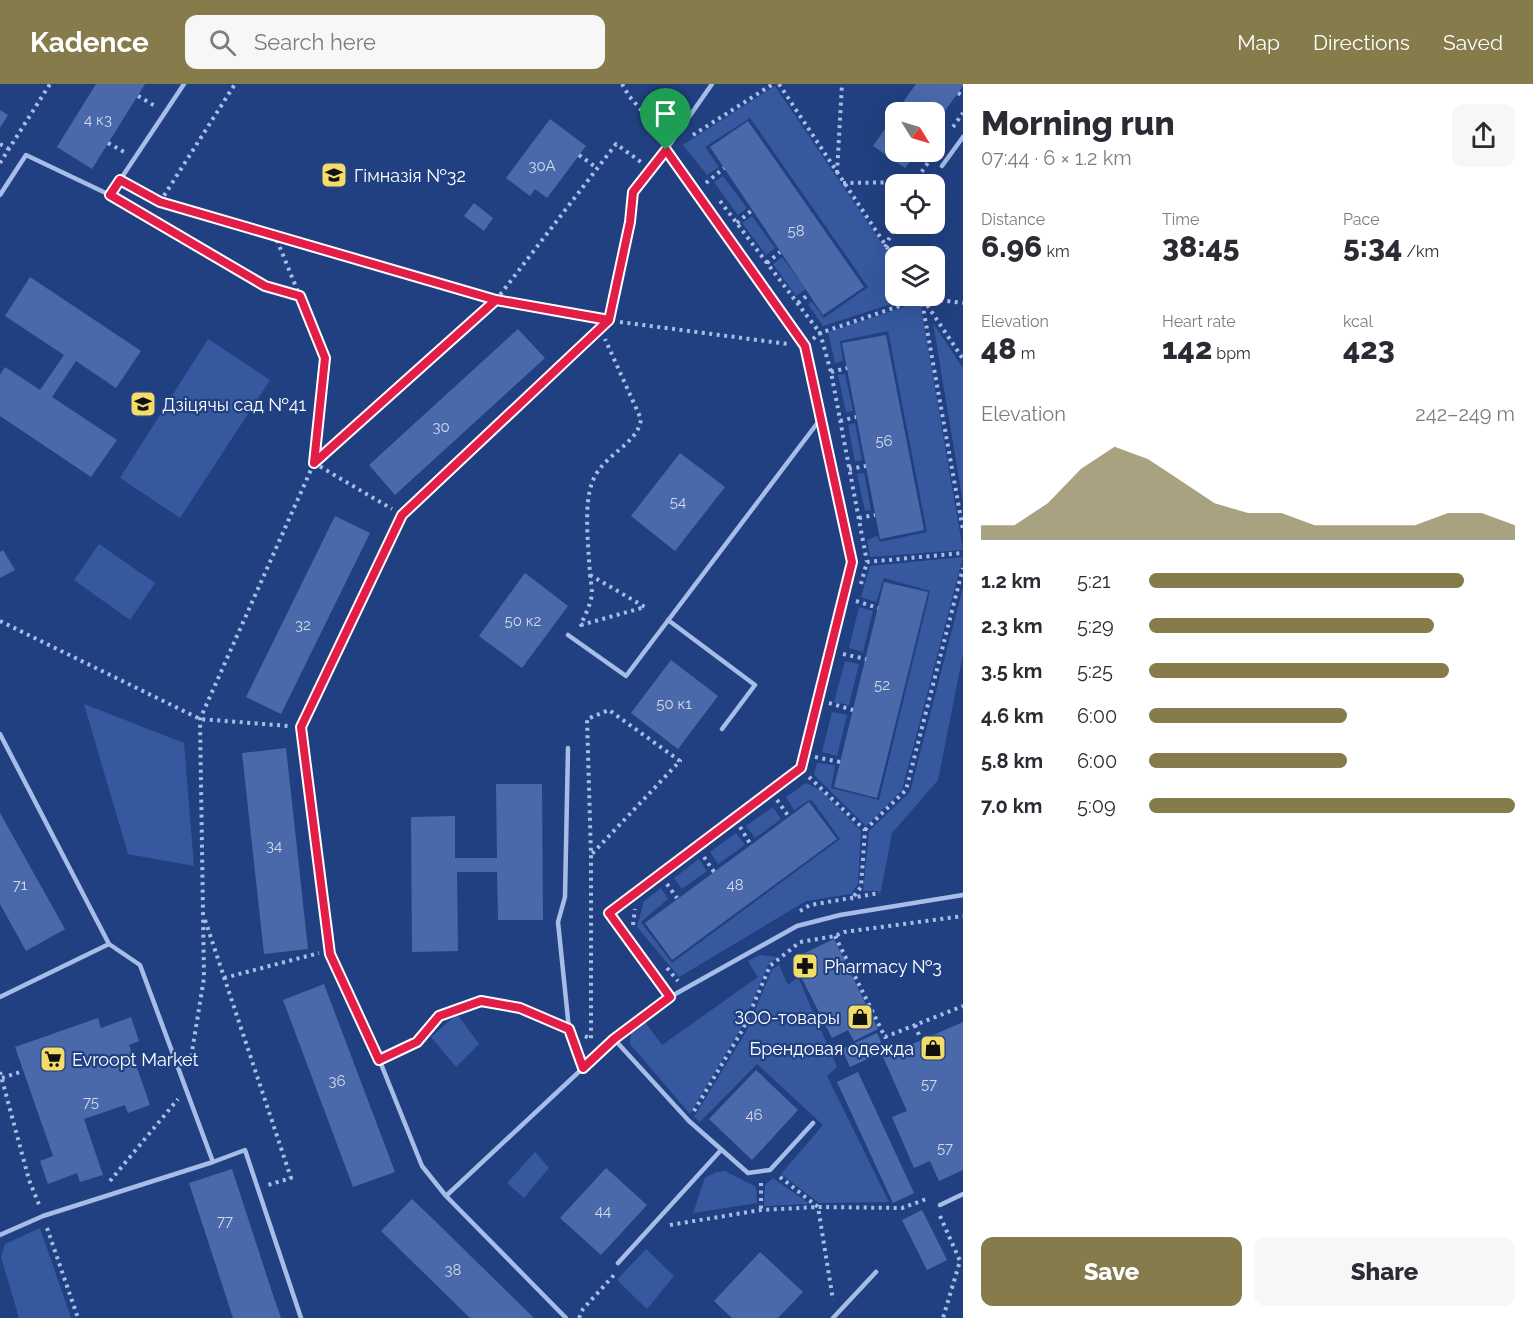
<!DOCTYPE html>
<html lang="en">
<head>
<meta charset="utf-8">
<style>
	:root { --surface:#fff; --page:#f7f7f7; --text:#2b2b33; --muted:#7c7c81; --accent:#857b4b }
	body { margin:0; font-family:Raleway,sans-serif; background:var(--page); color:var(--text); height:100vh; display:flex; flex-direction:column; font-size:22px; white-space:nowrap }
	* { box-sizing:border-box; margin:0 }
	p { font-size:20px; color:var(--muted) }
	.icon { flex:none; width:33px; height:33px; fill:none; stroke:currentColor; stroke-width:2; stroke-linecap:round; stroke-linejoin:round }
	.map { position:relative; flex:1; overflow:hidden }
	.side { display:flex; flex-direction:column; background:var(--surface); width:570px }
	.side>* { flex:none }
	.needle { width:39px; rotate:127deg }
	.controls { position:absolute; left:885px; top:18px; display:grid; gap:12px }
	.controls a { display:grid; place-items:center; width:60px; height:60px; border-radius:12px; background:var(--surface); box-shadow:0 6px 24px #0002; font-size:30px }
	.pin { position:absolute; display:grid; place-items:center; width:51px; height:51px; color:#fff; margin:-62px -26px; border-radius:50% 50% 50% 0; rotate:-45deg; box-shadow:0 0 6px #0007 }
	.pin .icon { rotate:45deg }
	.round { display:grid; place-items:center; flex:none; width:63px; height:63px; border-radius:12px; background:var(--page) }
	.summary { display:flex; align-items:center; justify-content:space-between; height:102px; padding:0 18px }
	h1 { font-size:33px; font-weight:800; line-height:45px }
	.metrics { display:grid; grid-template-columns:repeat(3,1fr); gap:9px; height:102px; padding:6px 18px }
	.metrics div { display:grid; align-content:center }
	.metrics b { font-size:30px; font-weight:800 }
	.metrics small { font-size:16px; font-weight:400 }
	.metrics p { font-size:16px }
	.chart { height:168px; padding:12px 18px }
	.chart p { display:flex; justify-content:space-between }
	.chart svg { width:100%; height:108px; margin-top:6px; fill:var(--accent); opacity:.7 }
	.cta { display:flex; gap:12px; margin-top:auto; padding:12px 18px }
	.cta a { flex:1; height:69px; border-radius:12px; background:var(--accent); color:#fff; font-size:24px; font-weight:800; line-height:69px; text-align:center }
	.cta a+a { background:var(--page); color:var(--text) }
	ul { padding:0 18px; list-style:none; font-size:20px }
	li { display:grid; grid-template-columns:96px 72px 1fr; align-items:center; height:45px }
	li i { height:15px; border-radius:8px; background:var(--accent) }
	header { display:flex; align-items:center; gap:36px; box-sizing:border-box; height:84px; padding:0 30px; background:var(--accent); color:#fff }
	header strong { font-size:28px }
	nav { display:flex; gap:33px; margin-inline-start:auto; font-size:21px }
	.search { width:420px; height:54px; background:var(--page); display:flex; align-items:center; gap:15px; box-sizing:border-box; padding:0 21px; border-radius:12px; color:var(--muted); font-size:22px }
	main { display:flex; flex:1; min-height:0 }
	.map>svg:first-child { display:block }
	.green { fill:#35589f }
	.building { fill:#4a69aa }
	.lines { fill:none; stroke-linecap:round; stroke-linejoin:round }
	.path { stroke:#a7bde8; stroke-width:4; stroke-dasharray:3 4.5; stroke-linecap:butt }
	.lane { stroke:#a7bde8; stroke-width:4.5 }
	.route-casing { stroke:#fff; stroke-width:12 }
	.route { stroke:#e11d48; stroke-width:8 }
	.labels { text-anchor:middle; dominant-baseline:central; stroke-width:4.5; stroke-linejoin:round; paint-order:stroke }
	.number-label { font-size:15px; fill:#d2daea }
	.poi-label { font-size:18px; fill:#fff; stroke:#214081; text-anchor:start }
</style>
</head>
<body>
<header>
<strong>Kadence</strong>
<div class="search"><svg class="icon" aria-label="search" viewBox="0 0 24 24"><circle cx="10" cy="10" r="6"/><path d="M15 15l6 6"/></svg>Search here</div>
<nav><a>Map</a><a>Directions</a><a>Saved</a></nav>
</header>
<main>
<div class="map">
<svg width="963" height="1234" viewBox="0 0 963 1234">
	<rect width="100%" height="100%" fill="#214081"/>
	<!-- green -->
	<path class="green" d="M775 2 895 179 896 212H916L823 242 808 220 812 218 824 234 868 203 750 34 705 63 719 83 707 91 683 61Z
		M723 92 747 124 738 131 714 98Z
		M752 132 775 164 766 171 742 139Z
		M782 173 806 205 796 212 773 180Z
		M920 218 963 466 870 473 867 456 877 452 880 458 927 448 888 247 840 257 843 277 835 279 828 248Z
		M933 239 963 284V419Z
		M208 255 270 296 180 434 120 394Z
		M845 290 853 327 846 328 838 291Z
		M855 339 862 376 855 378 848 341Z
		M864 389 871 426 865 427 857 390Z
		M99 460 155 499 130 536 74 496Z
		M963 473 902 706 866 742 814 691 817 679 835 681 831 704 879 716 930 507 884 494 876 518 861 513 870 482Z
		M963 503V570L938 696 892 749 881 807H863L869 747 910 708Z
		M859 523 873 527 863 568 849 564Z
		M845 577 859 580 849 621 834 618Z
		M84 620 184 659 194 782 128 770Z
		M832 628 847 631 837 672 822 668Z
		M806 699 822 707 861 747 858 800 851 810 806 817 679 893 637 843 644 817 661 804 668 815 641 838 672 879 840 755 811 715 794 726 786 713Z
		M773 723 781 735 755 754 746 742Z
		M736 749 745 761 718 780 710 768Z
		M699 775 707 787 682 805 674 794Z
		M760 871 777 873 768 881 741 944 690 1030 630 960 631 949 645 938 662 961 758 893 748 877Z
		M779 881 788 901 798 893 837 983 827 992 889 1118 819 1119 781 1090 823 1041 757 980 700 1038 694 1033 747 946 772 885Z
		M457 930 479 960 456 983 431 953Z
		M535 1068 549 1084 524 1114 507 1099Z
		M725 1087 756 1103 757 1119 693 1129 705 1094 716 1088Z
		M773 1094 810 1120 764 1122 765 1101Z
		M40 1144 71 1234H19L1 1173 5 1160Z
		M646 1165 674 1192 647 1225 617 1196Z"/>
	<!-- building -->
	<path class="building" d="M96 0H145L92 85 57 63Z
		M916 0H963V2L934 42V28H896Z
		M0 26 8 31 0 44Z
		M896 29V68H917L905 84 873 62Z
		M550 35 586 62 547 114 535 105 530 112 506 94Z
		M748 37 864 203 823 231 710 63Z
		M474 119 493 134 484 147 464 132Z
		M30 193 141 267 116 304 76 277 52 313 117 356 91 393 0 332V291L5 283 40 306 64 271 5 232Z
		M518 245 545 274 395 411 369 381Z
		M886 251 924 446 880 455 842 259Z
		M680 369 725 403 675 467 631 432Z
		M335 432 370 449 281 630 246 613Z
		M3 466 15 486 0 494V468Z
		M525 489 568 522 522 584 479 552Z
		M884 498 928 508 877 714 834 703Z
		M671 576 718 612 678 665 631 629Z
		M286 664 308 865 264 870 242 669Z
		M496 700H542L543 836H498L497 788H457L458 867 412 868 411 733 455 732V774H497Z
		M809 718 837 755 672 876 645 839Z
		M0 729 65 845 26 867 0 820Z
		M834 855 878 945 854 957 848 946 832 954 792 875Z
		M324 900 395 1088 353 1103 283 916Z
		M131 933 139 957 129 961 150 1021 128 1029 125 1021 84 1035 103 1091 80 1098 77 1089 48 1100 40 1077 53 1072 15 963 98 934 101 944Z
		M963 938V1086L939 1097 930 1077 914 1084 892 1033 907 1027 883 973Z
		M877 949 885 967 850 983 842 965Z
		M756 986 798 1026 752 1076 709 1035Z
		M858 988 914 1109 893 1119 837 998Z
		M606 1084 647 1121 601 1171 560 1134Z
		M232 1085 272 1208 281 1234H233L189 1099Z
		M412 1115 433 1135 534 1234H470L381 1147Z
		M922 1126 947 1176 927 1186 902 1136Z
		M760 1168 803 1208 778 1234H732L714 1217Z"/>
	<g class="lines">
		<!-- path -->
		<path class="path" d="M622 0 629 12 663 51
			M779 0 896 177
			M958 9 963 12
			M138 12 155 22
			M953 43 963 29
			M693 51 773 0
			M108 59 126 69
			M0 60 9 65
			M579 71 597 84
			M0 79 50 0
			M837 89 842 0
			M706 99 724 84
			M843 99 914 98
			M913 100 930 76
			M130 102 160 118 496 216 595 234
			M720 117 820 249 831 288 867 478
			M160 118 235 0
			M737 139 752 126
			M274 149 325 274 314 379 392 425
			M885 163 896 140
			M767 179 780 168
			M275 205 299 212
			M921 212 963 446
			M923 215 963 275
			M798 219 809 210
			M620 238 788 260
			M813 255 820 249 923 214 963 219
			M831 288 847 284
			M840 337 856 333
			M849 385 866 382
			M859 434 875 431
			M590 491 645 523 581 541C584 533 589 524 591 515 593 508 591 499 590 492 589 466 583 423 592 399 602 370 638 361 641 335L605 255
			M861 500 867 478 963 469
			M856 517 878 524
			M0 537 200 635 289 642
			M843 570 866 575
			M829 619 853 626
			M815 673 840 678
			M809 693 865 746 861 803 851 816
			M777 716 789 733
			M740 743 751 761
			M865 746 906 706 963 484
			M704 773 714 788
			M667 800 677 814
			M800 827 810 821 880 809
			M205 836 291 1094 268 1101
			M633 841 635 825
			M835 852 885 953 963 922
			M667 884 678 897
			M224 894 319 869
			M915 941 919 951
			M585 952 591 955V771L587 635 609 626 680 677 591 771
			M390 971 417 958 439 932 481 917 520 924 556 939
			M190 980 204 894 200 635 314 379 496 216 616 60 641 78
			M0 988 29 1096 40 1123
			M2 994 23 987
			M694 1027 743 945 770 882 800 858 835 852 844 848 963 832
			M780 1093 818 1123 833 1216
			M110 1097 178 1015
			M761 1099V1126
			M940 1132 960 1177 943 1234
			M670 1141 761 1126 818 1123 902 1124 929 1114
			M47 1144 78 1234
			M579 1234 583 1225 614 1191"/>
		<!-- lane -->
		<path class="lane" d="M942 82 963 53
			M0 111 26 71 110 111 184 0
			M110 111 265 202
			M668 536 755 601 722 645
			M568 551 626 592 822 333
			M0 650 109 860
			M568 664 565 813 558 838 569 945 583 984
			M0 913 109 860 140 881 213 1078 43 1132 0 1151
			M670 913 609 829 801 684 851 478 805 262 666 66 712 0
			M813 1039 770 1086 748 1089 689 1037 614 955 670 913 797 842 840 831 963 811
			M213 1078 245 1066 301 1234
			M446 1112 422 1082 371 955 331 870 301 643 402 431 609 236 630 138 633 108 666 66
			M940 1121 963 1110
			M618 1179 721 1066
			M566 1234 446 1112 614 955
			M833 1234 876 1188"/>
	</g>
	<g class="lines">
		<!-- route casing -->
		<g class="route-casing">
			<path id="route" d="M666 66 633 108 630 138 609 236 496 216 160 118 120 96 110 111 265 202 300 212 325 274 314 379 496 216 608 236H609L402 431 301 643 330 870 379 976 417 958 439 932 481 917 520 924 569 945 583 984 614 955 670 913 609 829 801 684 852 478 805 262 666 66"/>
		</g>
		<!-- route -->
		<use href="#route" class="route"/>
	</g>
	<!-- icons -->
	<defs>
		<g id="school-square" transform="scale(1.35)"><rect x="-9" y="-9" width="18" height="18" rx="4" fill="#f4dc69" stroke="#214081"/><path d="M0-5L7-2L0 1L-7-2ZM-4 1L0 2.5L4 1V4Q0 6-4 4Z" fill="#111"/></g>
		<g id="pharmacy-square" transform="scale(1.35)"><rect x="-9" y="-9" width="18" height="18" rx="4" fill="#f4dc69" stroke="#214081"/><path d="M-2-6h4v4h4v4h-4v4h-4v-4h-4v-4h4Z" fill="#111"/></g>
		<g id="shop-square" transform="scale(1.35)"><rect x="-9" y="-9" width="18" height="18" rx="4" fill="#f4dc69" stroke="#214081"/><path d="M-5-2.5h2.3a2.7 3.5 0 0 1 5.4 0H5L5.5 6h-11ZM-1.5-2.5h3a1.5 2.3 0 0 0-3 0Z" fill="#111"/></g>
		<g id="supermarket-square" transform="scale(1.35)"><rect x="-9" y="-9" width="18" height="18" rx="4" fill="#f4dc69" stroke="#214081"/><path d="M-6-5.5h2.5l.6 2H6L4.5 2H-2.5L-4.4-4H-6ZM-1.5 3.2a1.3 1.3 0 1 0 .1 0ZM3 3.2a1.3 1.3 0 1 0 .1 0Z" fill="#111"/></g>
	</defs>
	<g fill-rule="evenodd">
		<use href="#school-square" x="334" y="91"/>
		<use href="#school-square" x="143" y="320"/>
		<use href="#pharmacy-square" x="805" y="882"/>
		<use href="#shop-square" x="860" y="933"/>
		<use href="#shop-square" x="933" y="964"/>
		<use href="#supermarket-square" x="53" y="975"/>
	</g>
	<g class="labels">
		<!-- number labels -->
		<g class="number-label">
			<text x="98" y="36">4 к3</text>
			<text x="542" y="82">30А</text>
			<text x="796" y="147">58</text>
			<text x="441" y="343">30</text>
			<text x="884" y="357">56</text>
			<text x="678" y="418">54</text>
			<text x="523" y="537">50 к2</text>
			<text x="303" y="541">32</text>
			<text x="882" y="601">52</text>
			<text x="674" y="620">50 к1</text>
			<text x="274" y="762">34</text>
			<text x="20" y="801">71</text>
			<text x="735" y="801">48</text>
			<text x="337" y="997">36</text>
			<text x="929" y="1000">57</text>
			<text x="91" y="1018">75</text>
			<text x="754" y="1031">46</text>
			<text x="945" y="1064">57</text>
			<text x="603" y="1127">44</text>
			<text x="225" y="1137">77</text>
			<text x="453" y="1186">38</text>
		</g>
		<!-- poi labels -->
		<g class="poi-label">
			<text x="354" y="91">Гімназія №32</text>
			<text x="162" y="320">Дзіцячы сад №41</text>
			<text x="824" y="882">Pharmacy №3</text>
			<text x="840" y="933" text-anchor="end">ЗОО-товары</text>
			<text x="914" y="964" text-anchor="end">Брендовая одежда</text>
			<text x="72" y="975">Evroopt Market</text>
		</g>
	</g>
</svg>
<div class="controls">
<a><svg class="needle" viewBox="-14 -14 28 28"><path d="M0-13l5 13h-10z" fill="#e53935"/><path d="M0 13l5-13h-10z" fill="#7c7c81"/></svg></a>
<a><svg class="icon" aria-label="locate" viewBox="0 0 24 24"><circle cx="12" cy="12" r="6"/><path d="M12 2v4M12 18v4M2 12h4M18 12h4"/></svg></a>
<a><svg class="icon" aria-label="layers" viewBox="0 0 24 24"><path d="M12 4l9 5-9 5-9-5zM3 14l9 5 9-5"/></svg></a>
</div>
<div class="pin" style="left:666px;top:66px;background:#1e9e55"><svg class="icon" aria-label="arrive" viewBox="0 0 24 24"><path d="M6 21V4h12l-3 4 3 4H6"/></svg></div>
</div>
<section class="side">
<div class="summary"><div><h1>Morning run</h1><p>07:44 · 6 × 1.2 km</p></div><a class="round"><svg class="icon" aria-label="share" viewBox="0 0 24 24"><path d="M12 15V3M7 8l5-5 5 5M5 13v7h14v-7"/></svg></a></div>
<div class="metrics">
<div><p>Distance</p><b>6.96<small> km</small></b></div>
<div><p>Time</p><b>38:45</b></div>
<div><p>Pace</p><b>5:34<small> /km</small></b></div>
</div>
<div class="metrics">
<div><p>Elevation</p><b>48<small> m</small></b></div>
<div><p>Heart rate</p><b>142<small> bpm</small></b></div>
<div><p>kcal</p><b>423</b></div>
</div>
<div class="chart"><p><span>Elevation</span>242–249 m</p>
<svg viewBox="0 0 160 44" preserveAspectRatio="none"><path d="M0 44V38L10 38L20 29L30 15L40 6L50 11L60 20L70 29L80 33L90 33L100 38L110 38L120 38L130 38L140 33L150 33L160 38V44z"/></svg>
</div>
<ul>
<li><b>1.2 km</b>5:21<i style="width:86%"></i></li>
<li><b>2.3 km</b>5:29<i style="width:78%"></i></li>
<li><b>3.5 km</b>5:25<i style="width:82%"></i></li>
<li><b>4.6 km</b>6:00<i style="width:54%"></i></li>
<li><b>5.8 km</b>6:00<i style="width:54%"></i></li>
<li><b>7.0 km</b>5:09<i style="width:100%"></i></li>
</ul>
<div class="cta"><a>Save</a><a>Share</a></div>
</section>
</main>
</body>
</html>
